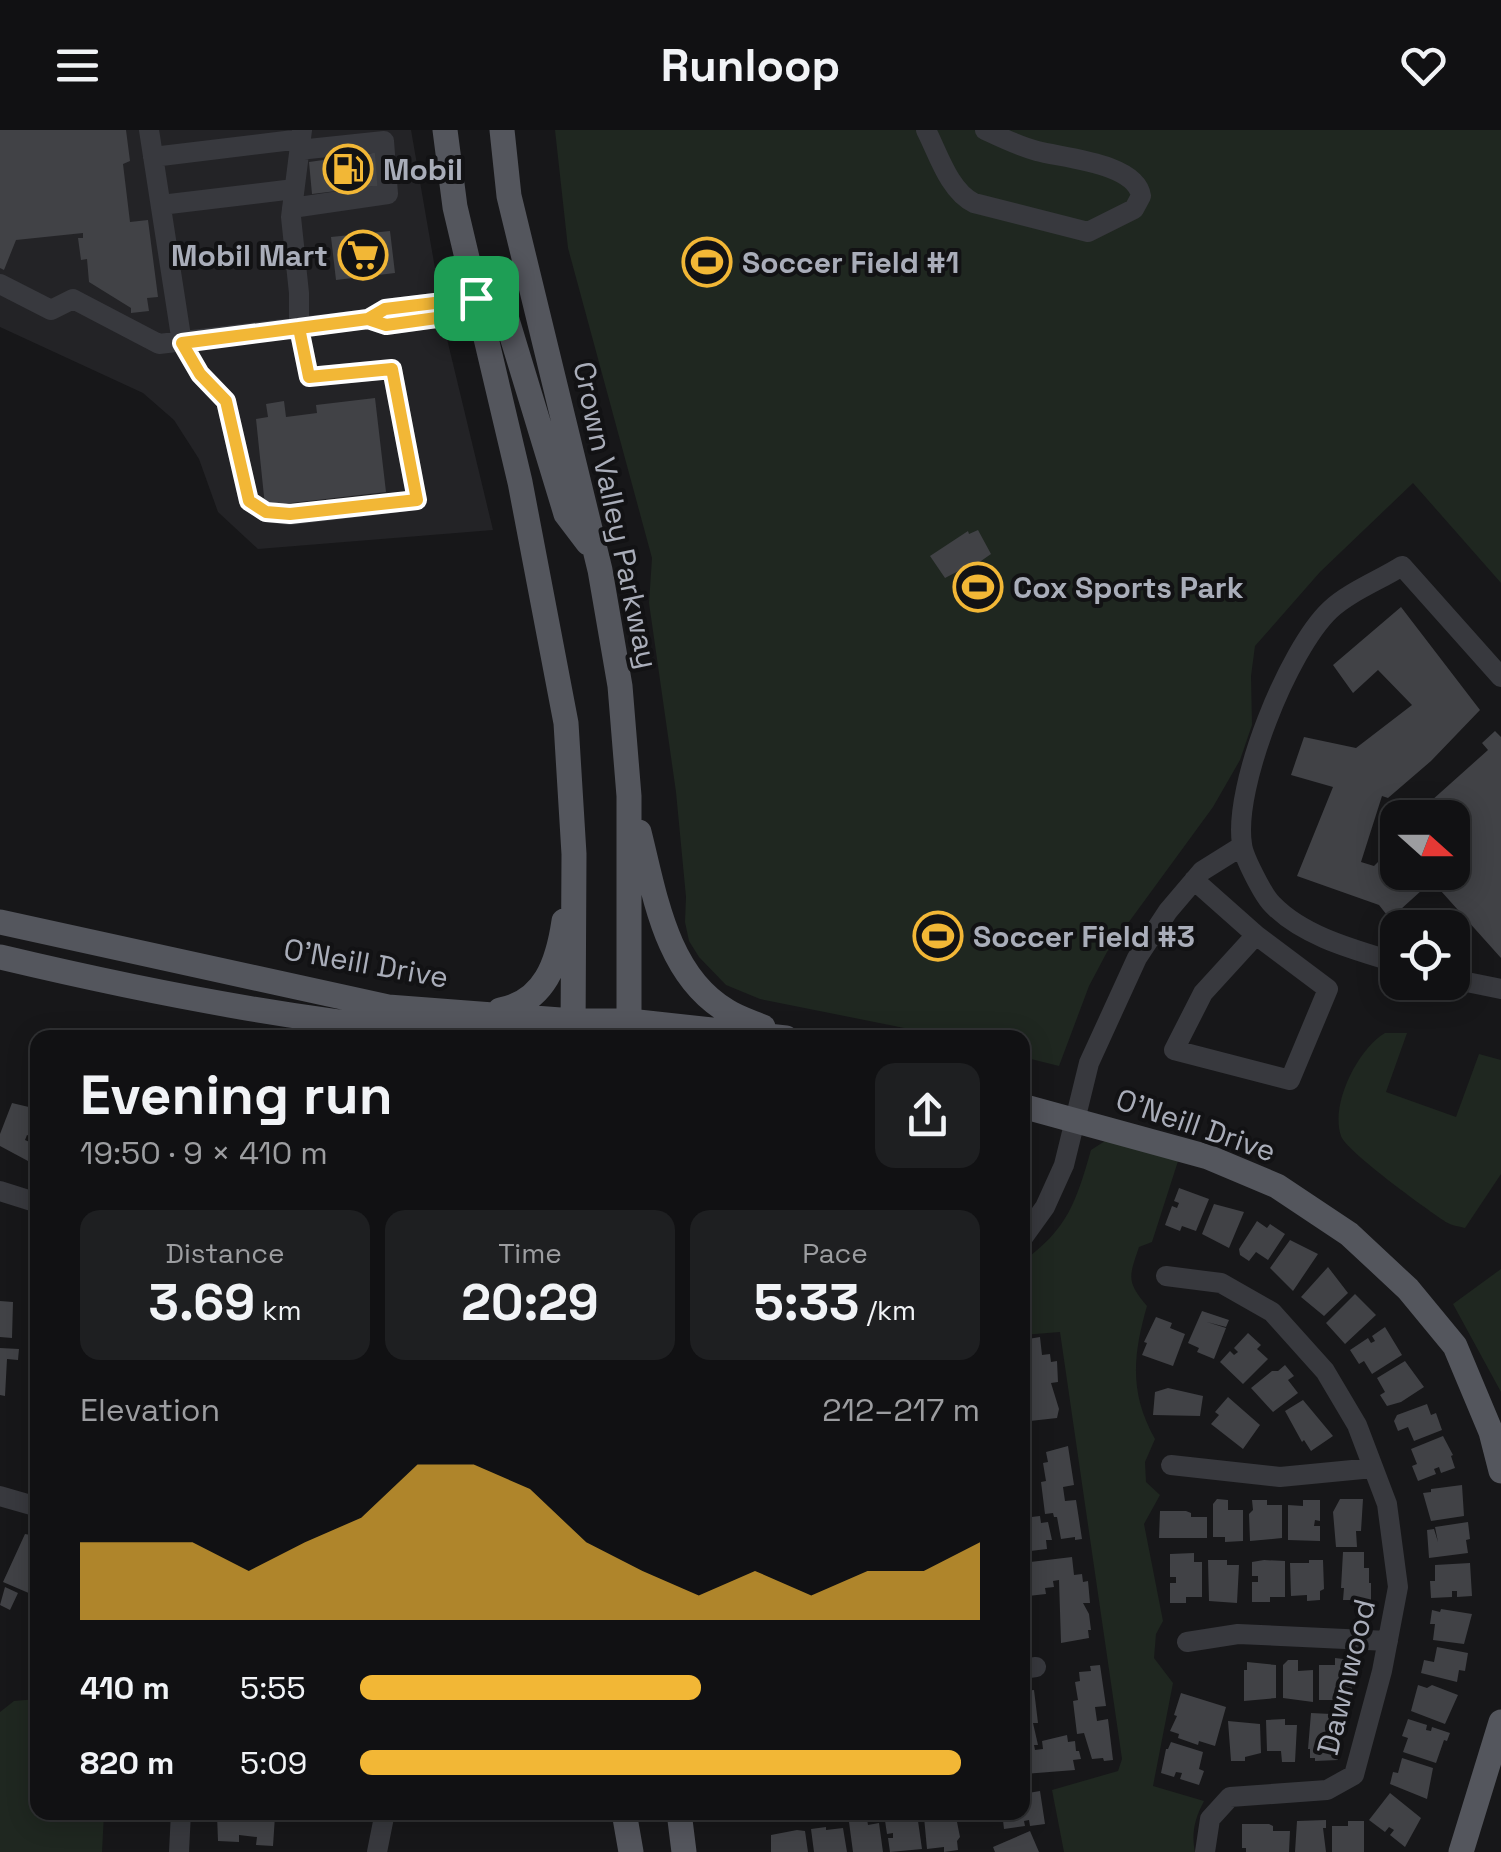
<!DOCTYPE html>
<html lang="en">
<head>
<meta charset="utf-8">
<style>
	:root { --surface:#111113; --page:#1e1f21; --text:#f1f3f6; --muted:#9c9da0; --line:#303133; --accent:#f2b736 }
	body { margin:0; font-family:"Space Grotesk",sans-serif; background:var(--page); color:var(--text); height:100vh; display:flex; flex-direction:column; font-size:38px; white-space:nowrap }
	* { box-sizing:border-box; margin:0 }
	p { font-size:32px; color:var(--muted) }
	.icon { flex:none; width:55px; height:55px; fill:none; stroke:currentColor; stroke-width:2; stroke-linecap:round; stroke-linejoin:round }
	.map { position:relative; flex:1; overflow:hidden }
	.panel { position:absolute; left:30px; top:900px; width:1000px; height:790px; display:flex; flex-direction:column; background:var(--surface); border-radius:20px; box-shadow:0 5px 25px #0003,0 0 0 2px var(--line) }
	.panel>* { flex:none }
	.needle { width:65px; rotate:111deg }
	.buttons { position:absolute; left:1380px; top:670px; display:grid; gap:20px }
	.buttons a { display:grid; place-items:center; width:90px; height:90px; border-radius:20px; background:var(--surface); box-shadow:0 5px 25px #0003,0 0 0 2px var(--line); font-size:50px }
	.pin { position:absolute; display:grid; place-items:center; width:85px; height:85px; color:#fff; margin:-42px; border-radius:20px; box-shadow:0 5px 15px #0006 }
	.round { display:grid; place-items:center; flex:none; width:105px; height:105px; border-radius:20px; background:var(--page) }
	.head { display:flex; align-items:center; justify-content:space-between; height:170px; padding:0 50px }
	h1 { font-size:55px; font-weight:600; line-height:75px }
	.stats { display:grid; grid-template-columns:repeat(3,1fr); gap:15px; height:170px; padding:10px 50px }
	.stats div { display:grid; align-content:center; border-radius:20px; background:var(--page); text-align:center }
	.stats b { font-size:50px; font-weight:600 }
	.stats small { font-size:28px; font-weight:400 }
	.stats p { font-size:28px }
	.chart { height:280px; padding:20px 50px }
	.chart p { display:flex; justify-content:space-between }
	.chart svg { width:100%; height:180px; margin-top:10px; fill:var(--accent); opacity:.7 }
	ul { padding:0 50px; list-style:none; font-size:32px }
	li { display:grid; grid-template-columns:160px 120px 1fr; align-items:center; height:75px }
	li i { height:25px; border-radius:12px; background:var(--accent) }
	header { display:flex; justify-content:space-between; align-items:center; height:130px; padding:0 50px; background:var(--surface); font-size:45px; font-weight:600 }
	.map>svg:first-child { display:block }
	.built { fill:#232326 }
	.green { fill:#1f2720 }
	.building { fill:#414246 }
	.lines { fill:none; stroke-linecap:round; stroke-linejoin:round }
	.minor { stroke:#38393e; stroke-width:20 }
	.major { stroke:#54565d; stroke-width:25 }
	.route-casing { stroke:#fff; stroke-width:20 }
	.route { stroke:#f2b736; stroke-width:12 }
	.labels { text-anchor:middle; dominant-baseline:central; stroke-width:8; stroke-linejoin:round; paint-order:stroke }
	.poi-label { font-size:30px; font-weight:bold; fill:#a9adb9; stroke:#121214; text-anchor:start }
	.street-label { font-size:30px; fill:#a9adb9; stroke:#121214 }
</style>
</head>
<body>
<header><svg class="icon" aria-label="menu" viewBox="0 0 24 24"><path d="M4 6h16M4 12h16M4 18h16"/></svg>Runloop<svg class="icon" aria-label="heart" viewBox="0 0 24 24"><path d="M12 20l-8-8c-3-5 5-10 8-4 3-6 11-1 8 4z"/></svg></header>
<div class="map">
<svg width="1501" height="1722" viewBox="0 0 1501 1722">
	<rect width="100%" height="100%" fill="#171719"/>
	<!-- built -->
	<path class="built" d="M0 0H411L448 213 493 400 258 419 218 382 199 329 174 290 143 263 0 197Z"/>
	<!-- green -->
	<path class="green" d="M555 0H1501V453L1413 353 1320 442 1255 516 1251 546 1252 595 1240 630 1213 677 1107 822 1089 856 1059 936 1023 927 1022 908 949 907 760 869 726 855 699 827 689 811 685 792 686 767 676 662 649 473 652 428 568 118Z
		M1385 903H1407L1386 962 1456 987 1479 924 1501 930V1044L1465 1098C1457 1096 1449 1095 1443 1090 1425 1078 1346 1021 1341 1006 1330 974 1358 919 1385 903Z
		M1105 1011 1179 1028 1152 1112 1139 1117C1129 1147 1126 1151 1147 1176 1133 1225 1129 1263 1155 1309L1145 1332 1146 1352 1160 1365 1144 1394 1163 1491 1156 1504 1154 1528 1173 1553 1153 1656 1204 1671C1195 1688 1191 1703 1195 1722H1064L1052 1660 1118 1641 1122 1629 1060 1202 1023 1205 1022 1132C1068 1099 1076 1072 1091 1020Z
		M1501 1139V1262L1453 1174Z
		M37 1569 38 1682 104 1683 102 1722H0V1582L14 1571Z"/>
	<!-- building -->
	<path class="building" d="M0 0H126L130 31 123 34 130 92 148 90 158 167 147 168 149 181 131 183V178L89 152 87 129 81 130 78 108H83V103L16 110 4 140 0 138Z
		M380 22 385 55 312 64 309 32Z
		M390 101 395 143 336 150 331 107Z
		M375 268 386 362 265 376 256 289 268 287 266 274 284 271 286 287 317 283 316 275Z
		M978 400 991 424 971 438 970 435 945 448 930 426 968 401 969 404Z
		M1401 477 1480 580 1431 631 1388 668 1382 666 1361 732 1374 736 1398 712V742H1452V688H1412L1488 620 1482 613 1495 601 1501 607V828L1432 751 1390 789 1379 775 1297 746 1333 657 1291 645 1304 607 1356 618 1412 575 1378 540 1353 563 1333 535Z
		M35 960 38 961V1009L27 1005 25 1010 34 1014 28 1031 0 1016V1004L12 973 33 978 29 974Z
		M1179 1058 1209 1069 1196 1101 1182 1096 1180 1101 1165 1095 1172 1076 1177 1078 1179 1073 1174 1071Z
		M1214 1074 1244 1082 1229 1118 1202 1104Z
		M1257 1091 1267 1098 1270 1094 1285 1104 1268 1130 1256 1122 1249 1131 1240 1125 1239 1119Z
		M1290 1110 1318 1124 1293 1161 1270 1138Z
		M1328 1137 1348 1163 1324 1186 1301 1167Z
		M1355 1164 1376 1185 1345 1214 1326 1193Z
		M0 1171 13 1172 12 1208 0 1207Z
		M1202 1181 1229 1190 1226 1197 1207 1192 1226 1198 1214 1229 1197 1222 1199 1218 1188 1213Z
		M1156 1187 1172 1193 1170 1198 1185 1204 1173 1236 1142 1225 1147 1213 1144 1212Z
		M1385 1197 1402 1225 1372 1244 1364 1231 1359 1234 1350 1220 1368 1208 1371 1213 1375 1211 1372 1206Z
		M1248 1203 1261 1215 1257 1219 1268 1229 1243 1254 1220 1232 1230 1221 1234 1225 1238 1222 1234 1218Z
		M1040 1207 1042 1225 1050 1224 1051 1232 1057 1231 1058 1252 1051 1253 1059 1279 1057 1288 1030 1291 1026 1259H1030L1027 1236H1022V1210Z
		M0 1218 19 1219 18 1230 7 1229 5 1266 0 1265Z
		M1405 1231 1424 1257 1401 1272 1387 1276 1380 1265 1385 1262 1377 1248Z
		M1285 1235 1294 1246 1288 1250 1298 1263 1273 1282 1251 1258 1272 1241H1278Z
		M1168 1258 1203 1266 1200 1286 1153 1285 1155 1262Z
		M1228 1267 1260 1295 1243 1319 1211 1294 1219 1285 1215 1282Z
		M1303 1270 1333 1306 1311 1321 1304 1310 1302 1312 1285 1281Z
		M1427 1274 1431 1285 1436 1283 1442 1300 1414 1311 1408 1297 1398 1301 1394 1291 1397 1285Z
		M1443 1306 1453 1325 1451 1326 1455 1338 1441 1343 1439 1337 1434 1339 1436 1344 1418 1351 1412 1336 1417 1334 1411 1319Z
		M1068 1316 1074 1355 1063 1357 1065 1371 1076 1370 1082 1409 1075 1410V1407L1061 1409 1057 1387H1054L1053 1383 1045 1384 1041 1352 1046 1351 1043 1333 1048 1332 1046 1322Z
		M1462 1355 1464 1386 1431 1391 1423 1363 1431 1362V1359Z
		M1217 1369 1228 1370V1380H1243V1411L1225 1412V1407H1213V1374Z
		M1340 1369H1363L1361 1401H1356L1357 1417H1336L1333 1382Z
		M1252 1370H1267V1375H1282V1408L1250 1411 1249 1384 1253 1380Z
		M1303 1370H1320V1391L1315 1390 1314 1396H1320V1411L1288 1410V1375L1303 1376Z
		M1160 1381H1186L1191 1383V1387H1207V1408H1159Z
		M1040 1386 1041 1393 1048 1392 1052 1410H1046L1047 1419 1022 1422 1023 1388Z
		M1468 1392 1470 1409 1466 1410 1468 1423 1429 1428 1427 1400 1434 1399 1438 1412 1435 1397Z
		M25 1404 36 1406 38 1409V1467L3 1452Z
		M1343 1422H1364V1438H1369V1453H1371V1470H1343L1344 1458H1341Z
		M1194 1423V1432H1202V1467H1186V1473H1170V1453H1176V1447H1170V1424Z
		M1072 1427 1074 1445 1082 1444 1083 1452 1088 1451 1090 1473H1083L1089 1484 1091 1500H1088L1089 1508 1061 1513 1059 1450 1053 1451 1054 1457 1045 1458 1046 1464 1028 1466 1027 1459 1022 1460V1433Z
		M1208 1430H1227V1435H1239L1237 1473 1209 1471Z
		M1264 1430 1285 1431V1467H1270V1472H1252V1452H1258V1446H1252V1432Z
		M1309 1430H1323L1324 1459 1320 1461V1470L1307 1471V1465L1291 1466 1290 1433H1309Z
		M1470 1433 1472 1466 1457 1467V1461H1452V1467L1431 1468 1430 1451H1435V1435Z
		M5 1457 18 1463 10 1480 0 1475Z
		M1441 1479 1472 1484 1464 1514 1433 1510 1435 1494H1430L1432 1480 1440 1482Z
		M1022 1487 1029 1520 1022 1521Z
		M1437 1517 1468 1523 1465 1541 1459 1540 1457 1552 1421 1543 1424 1530 1434 1532Z
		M1335 1528 1352 1530V1549H1346V1555H1352V1570H1319V1535H1335Z
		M1288 1530H1298V1541L1313 1540V1572L1283 1568V1535Z
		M1247 1532 1276 1535V1568L1244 1571V1540H1247Z
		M1100 1535 1106 1576 1095 1577 1097 1591 1108 1589 1113 1630 1104 1631 1103 1628 1092 1629 1084 1603 1077 1604 1073 1571 1078 1570 1075 1552 1080 1551 1079 1542 1091 1541 1090 1536Z
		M1418 1555 1427 1558 1432 1555 1458 1565 1445 1594 1411 1581Z
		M1034 1560 1038 1593H1033L1038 1615H1034L1035 1620 1043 1619 1042 1611 1067 1605 1068 1612 1075 1611 1076 1621H1079L1081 1629 1073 1630 1075 1640 1024 1644 1022 1561Z
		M1181 1563 1226 1577 1215 1616 1199 1611 1198 1615 1178 1608 1179 1604 1170 1601 1177 1586 1174 1585Z
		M1311 1583 1331 1584V1599L1336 1600 1338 1630 1315 1631V1628H1310V1619H1308Z
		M1285 1589V1595H1297L1295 1632H1282L1281 1621H1267L1266 1590Z
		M1408 1589 1427 1595 1426 1600 1431 1601 1432 1597 1450 1603 1447 1611 1444 1610 1436 1633 1403 1622 1408 1608 1402 1606Z
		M1228 1591 1260 1594 1261 1623 1245 1627V1631H1231Z
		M1171 1612 1203 1622 1199 1639 1204 1641 1199 1655 1180 1649 1182 1643 1176 1642 1174 1647 1161 1643 1166 1619H1168Z
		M1402 1628 1433 1638 1427 1669 1390 1654 1393 1642 1398 1643Z
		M1040 1661 1045 1694 1030 1696 1029 1690 1024 1691 1025 1696 1004 1699 1002 1682H1022V1664Z
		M1390 1663 1421 1688 1405 1717 1390 1705 1394 1700 1389 1697 1385 1702 1369 1690Z
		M220 1682H293L292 1686H275L273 1716 256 1715 257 1707 239 1705V1712L218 1711 217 1685Z
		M942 1682H955L960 1707 957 1711 958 1720 944 1722V1717L927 1719 924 1687Z
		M895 1683V1685L917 1684 922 1719 890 1722 888 1708H893V1703L887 1704 884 1684Z
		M867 1689 868 1695 879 1693 883 1722H853L849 1692Z
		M1326 1690V1698H1323L1326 1722H1295L1297 1691Z
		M1348 1691H1364V1722H1332V1696H1348Z
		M1242 1694H1269L1273 1696V1701H1290L1289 1722H1246V1718H1242Z
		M826 1697V1700L843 1698 847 1722H814L811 1699Z
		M797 1700 805 1701 808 1722H771V1705Z
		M1030 1701 1039 1722H995L993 1717Z"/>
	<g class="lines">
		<!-- minor -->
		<path class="minor" d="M149 0 182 213 200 244 226 271 249 371 266 382 290 385 417 370 392 239 309 247 299 198V163L291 87 302 0
			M926 0C938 23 949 61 974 73L1088 102 1134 79 1141 66C1136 33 1063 28 1037 21 1018 16 1002 8 985 0
			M153 27 301 9
			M161 75 294 59
			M292 78 388 64 384 11 299 20
			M0 154 51 180 73 169 159 214 368 189 385 179 476 168
			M368 189 386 195 480 182
			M1194 750 1256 805 1328 859 1290 950 1174 920 1203 863 1256 805
			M1398 833C1356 820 1304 807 1273 775 1264 767 1243 726 1242 714 1233 657 1288 520 1330 480 1349 462 1380 450 1402 436L1501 547
			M1452 849 1501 859
			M0 1061 38 1073
			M1022 1109 1045 1077 1064 1035 1089 933 1137 828 1168 781 1202 741 1242 716
			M1166 1146 1221 1153 1272 1182 1325 1241 1357 1295 1387 1374 1398 1457 1382 1541 1354 1645 1327 1660 1230 1667 1210 1689 1205 1722
			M1171 1335 1280 1347 1373 1338
			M0 1366 38 1377
			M1187 1512 1238 1504 1388 1511
			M1022 1539 1036 1537
			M179 1722 181 1682
			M377 1722 385 1682"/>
		<!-- major -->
		<path class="major" d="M445 0 455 77 520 352 566 593 574 724 573 908
			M502 0 509 66 600 440 620 556 629 666V908
			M476 168 507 190 566 384 588 413
			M639 702C655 765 666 845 727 881 738 888 751 892 763 897
			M0 792 388 877 574 891H629L786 908
			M0 827C164 866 332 898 501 908
			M500 880C545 872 558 832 564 791
			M1022 976 1208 1027 1277 1056 1349 1104 1408 1159 1455 1216 1491 1302 1501 1341
			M624 1682 631 1722
			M679 1682 684 1722
			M1461 1722 1501 1592"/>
	</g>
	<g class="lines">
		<!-- route casing -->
		<g class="route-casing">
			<path id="route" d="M476 168 385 179 368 189 182 213 200 244 226 271 249 371 266 382 290 384 417 370 392 239 309 247 299 198 368 189 386 195 480 182 476 168"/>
		</g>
		<!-- route -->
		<use href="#route" class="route"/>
	</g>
	<!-- icons -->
	<defs>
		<g id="fuel-ring" transform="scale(2.5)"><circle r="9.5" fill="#121214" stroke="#f2b736" stroke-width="1.5"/><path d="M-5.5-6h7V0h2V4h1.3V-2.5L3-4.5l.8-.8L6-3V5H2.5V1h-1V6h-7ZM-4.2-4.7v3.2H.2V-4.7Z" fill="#f2b736"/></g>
		<g id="supermarket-ring" transform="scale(2.5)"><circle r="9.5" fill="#121214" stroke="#f2b736" stroke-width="1.5"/><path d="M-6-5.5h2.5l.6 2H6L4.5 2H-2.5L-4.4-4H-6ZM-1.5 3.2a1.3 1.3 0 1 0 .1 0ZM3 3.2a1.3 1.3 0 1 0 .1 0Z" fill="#f2b736"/></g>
		<g id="stadium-ring" transform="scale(2.5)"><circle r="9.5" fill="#121214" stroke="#f2b736" stroke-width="1.5"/><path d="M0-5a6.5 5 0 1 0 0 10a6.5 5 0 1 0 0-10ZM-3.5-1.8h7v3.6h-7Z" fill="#f2b736"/></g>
	</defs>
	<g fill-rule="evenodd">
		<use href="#fuel-ring" x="348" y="39"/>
		<use href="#supermarket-ring" x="363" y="125"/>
		<use href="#stadium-ring" x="707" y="132"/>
		<use href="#stadium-ring" x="978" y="457"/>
		<use href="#stadium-ring" x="938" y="806"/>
	</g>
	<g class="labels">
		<!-- poi labels -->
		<g class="poi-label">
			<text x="383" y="39">Mobil</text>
			<text x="328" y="125" text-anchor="end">Mobil Mart</text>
			<text x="742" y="132">Soccer Field #1</text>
			<text x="1013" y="457">Cox Sports Park</text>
			<text x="973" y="806">Soccer Field #3</text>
		</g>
		<!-- street labels -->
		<g class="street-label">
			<text transform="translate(616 385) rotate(78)">Crown Valley Parkway</text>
			<text transform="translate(366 833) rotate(10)">O'Neill Drive</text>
			<text transform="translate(1196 995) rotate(19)">O'Neill Drive</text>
			<text transform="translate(1346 1547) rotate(-76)">Dawnwood</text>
		</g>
	</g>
</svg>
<div class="buttons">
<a><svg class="needle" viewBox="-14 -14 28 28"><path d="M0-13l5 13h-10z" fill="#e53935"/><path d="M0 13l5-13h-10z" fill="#9c9da0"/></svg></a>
<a><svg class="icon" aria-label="locate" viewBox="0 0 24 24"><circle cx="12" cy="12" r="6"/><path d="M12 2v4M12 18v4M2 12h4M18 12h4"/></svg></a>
</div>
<div class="pin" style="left:476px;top:168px;background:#1e9e55"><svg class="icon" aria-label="arrive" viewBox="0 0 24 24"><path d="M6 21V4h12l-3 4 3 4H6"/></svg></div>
<section class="panel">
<div class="head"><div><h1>Evening run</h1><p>19:50 · 9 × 410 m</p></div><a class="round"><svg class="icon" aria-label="share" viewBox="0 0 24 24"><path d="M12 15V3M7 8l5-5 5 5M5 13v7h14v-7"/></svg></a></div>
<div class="stats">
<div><p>Distance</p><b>3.69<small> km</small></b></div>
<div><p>Time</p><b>20:29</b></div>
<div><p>Pace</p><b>5:33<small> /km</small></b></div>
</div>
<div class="chart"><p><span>Elevation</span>212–217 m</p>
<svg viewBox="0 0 160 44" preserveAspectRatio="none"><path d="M0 44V25L10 25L20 25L30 32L40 25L50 19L60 6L70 6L80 12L90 25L100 32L110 38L120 32L130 38L140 32L150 32L160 25V44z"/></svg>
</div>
<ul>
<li><b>410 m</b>5:55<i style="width:55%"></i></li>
<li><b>820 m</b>5:09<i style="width:97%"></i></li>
</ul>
</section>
</div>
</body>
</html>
